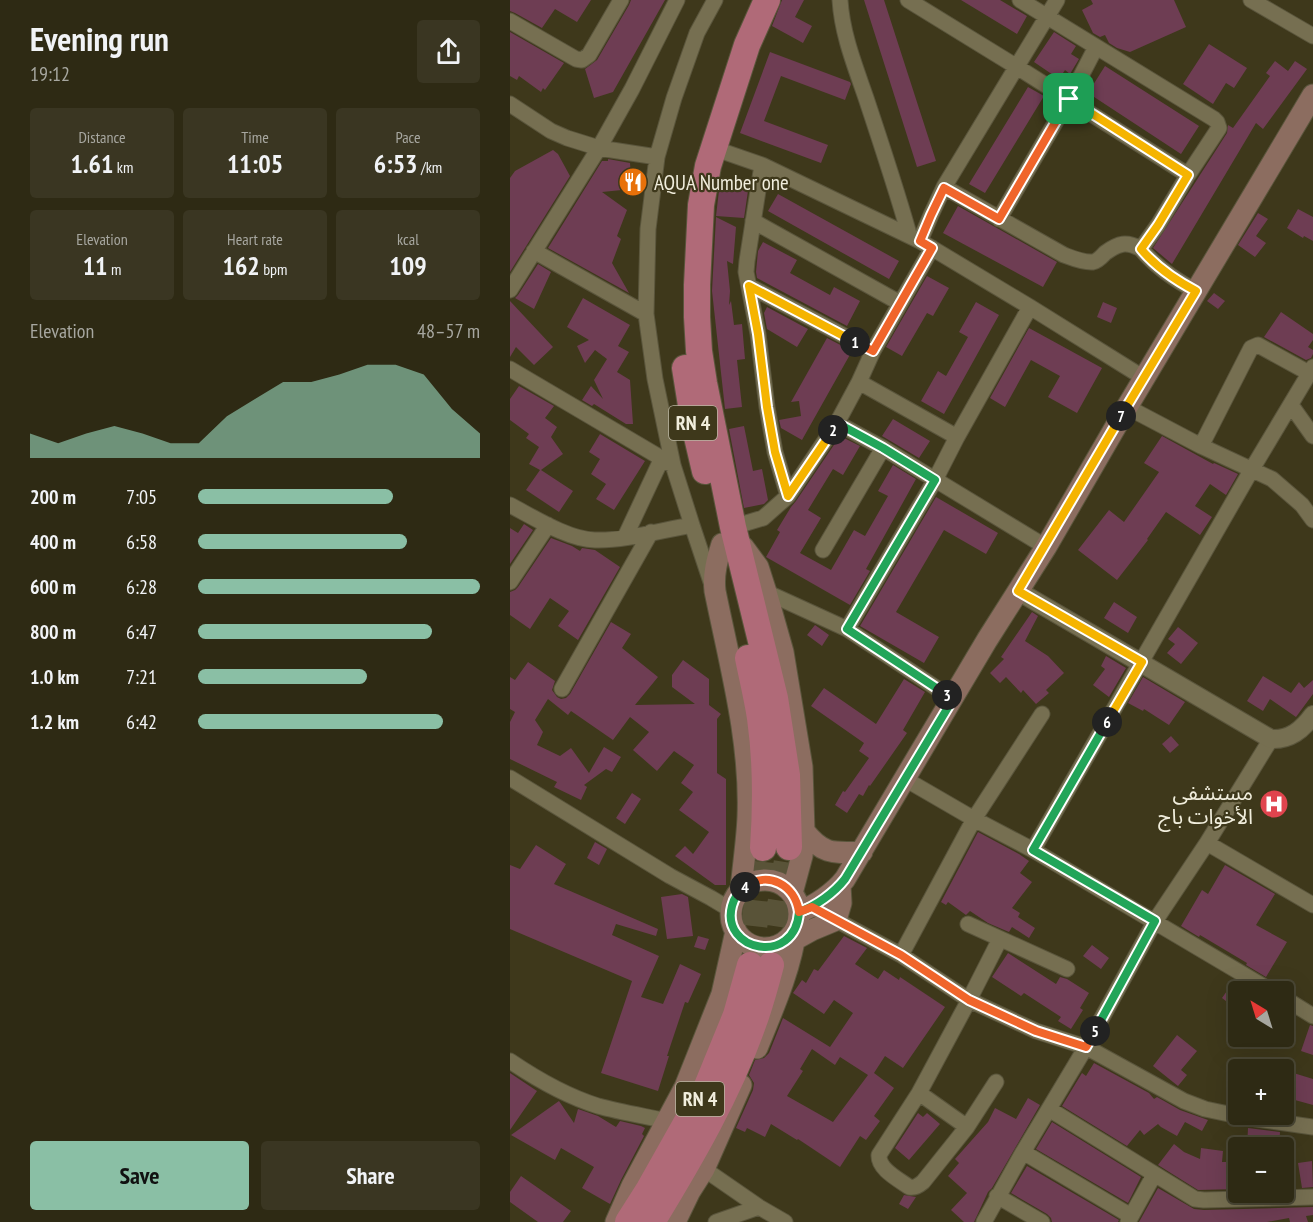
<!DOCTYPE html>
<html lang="en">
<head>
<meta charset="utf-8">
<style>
	:root { --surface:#2e2a14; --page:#3a3622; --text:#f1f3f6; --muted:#a7a7a0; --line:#494634; --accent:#8abfa5 }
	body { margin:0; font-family:"PT Sans Narrow","Noto Sans Arabic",sans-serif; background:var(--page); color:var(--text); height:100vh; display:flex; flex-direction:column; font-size:22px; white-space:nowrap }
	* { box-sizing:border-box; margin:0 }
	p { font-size:20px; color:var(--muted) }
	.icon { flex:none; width:33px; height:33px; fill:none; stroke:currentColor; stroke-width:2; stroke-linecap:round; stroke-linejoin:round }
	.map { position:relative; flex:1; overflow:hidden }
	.sheet { display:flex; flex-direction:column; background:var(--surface); width:510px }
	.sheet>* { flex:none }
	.needle { width:39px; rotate:322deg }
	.buttons { position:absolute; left:718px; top:981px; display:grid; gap:12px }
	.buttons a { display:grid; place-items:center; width:66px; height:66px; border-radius:6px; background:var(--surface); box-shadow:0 6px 24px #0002,0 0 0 2px var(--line); font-size:30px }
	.pin { position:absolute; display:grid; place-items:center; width:51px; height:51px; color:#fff; margin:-26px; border-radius:12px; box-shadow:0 3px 9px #0006 }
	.km { position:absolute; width:30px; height:30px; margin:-15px; border-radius:50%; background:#222; color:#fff; font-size:16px; line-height:30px; text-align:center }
	.round { display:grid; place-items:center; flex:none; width:63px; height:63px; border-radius:6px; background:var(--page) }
	.headline { display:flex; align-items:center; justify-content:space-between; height:102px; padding:0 30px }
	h1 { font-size:33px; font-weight:700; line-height:45px }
	.metrics { display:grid; grid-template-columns:repeat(3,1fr); gap:9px; height:102px; padding:6px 30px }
	.metrics div { display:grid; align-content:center; border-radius:6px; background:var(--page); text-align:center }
	.metrics b { font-size:26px; font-weight:700 }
	.metrics small { font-size:16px; font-weight:400 }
	.metrics p { font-size:16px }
	.chart { height:168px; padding:12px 30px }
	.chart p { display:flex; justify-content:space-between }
	.chart svg { width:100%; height:108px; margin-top:6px; fill:var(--accent); opacity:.7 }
	.cta { display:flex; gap:12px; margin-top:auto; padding:12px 30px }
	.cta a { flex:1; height:69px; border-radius:6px; background:var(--accent); color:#111; font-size:24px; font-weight:700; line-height:69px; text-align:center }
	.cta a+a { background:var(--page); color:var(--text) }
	ul { padding:0 30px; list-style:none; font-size:20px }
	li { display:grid; grid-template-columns:96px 72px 1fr; align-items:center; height:45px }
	li i { height:15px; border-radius:8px; background:var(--accent) }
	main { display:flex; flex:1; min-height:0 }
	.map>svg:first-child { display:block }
	.building { fill:#6e3d53; fill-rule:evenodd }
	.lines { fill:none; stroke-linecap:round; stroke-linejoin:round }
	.trunk-tunnel { stroke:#595338; stroke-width:26; stroke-dasharray:26 13; stroke-linecap:butt }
	.minor-casing { stroke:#5a553c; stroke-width:17 }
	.tertiary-casing { stroke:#5a553c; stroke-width:20 }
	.secondary-casing { stroke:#5a553c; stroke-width:23 }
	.trunk-casing { stroke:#5a553c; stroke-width:28 }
	.minor { stroke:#766f51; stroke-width:15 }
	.tertiary { stroke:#766f51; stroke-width:18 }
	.secondary { stroke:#8c6d60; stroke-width:21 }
	.trunk { stroke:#b06a78; stroke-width:26 }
	.split-1-casing { stroke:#fff; stroke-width:12 }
	.split-2-casing { stroke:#fff; stroke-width:12 }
	.split-3-casing { stroke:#fff; stroke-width:12 }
	.split-4-casing { stroke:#fff; stroke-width:12 }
	.split-5-casing { stroke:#fff; stroke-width:12 }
	.split-6-casing { stroke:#fff; stroke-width:12 }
	.split-7-casing { stroke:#fff; stroke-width:12 }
	.split-8-casing { stroke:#fff; stroke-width:12 }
	.split-1 { stroke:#f0652b; stroke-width:8 }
	.split-2 { stroke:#f5b400; stroke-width:8 }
	.split-3 { stroke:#22a559; stroke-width:8 }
	.split-4 { stroke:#22a559; stroke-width:8 }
	.split-5 { stroke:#f0652b; stroke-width:8 }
	.split-6 { stroke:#22a559; stroke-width:8 }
	.split-7 { stroke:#f5b400; stroke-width:8 }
	.split-8 { stroke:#f5b400; stroke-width:8 }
	.labels { text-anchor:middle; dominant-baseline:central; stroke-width:4.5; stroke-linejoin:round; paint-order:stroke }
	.shield { fill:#3e381b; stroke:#bbb7a3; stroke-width:1.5 }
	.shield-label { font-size:20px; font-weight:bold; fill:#f1eedd }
	.poi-label { font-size:21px; fill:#f1eedd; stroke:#3e381b; text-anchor:start }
</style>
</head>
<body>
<main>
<section class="sheet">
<div class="headline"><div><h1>Evening run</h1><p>19:12</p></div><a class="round"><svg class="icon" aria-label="share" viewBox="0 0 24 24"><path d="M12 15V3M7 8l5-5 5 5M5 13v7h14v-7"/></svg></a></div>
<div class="metrics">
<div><p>Distance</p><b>1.61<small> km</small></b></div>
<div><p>Time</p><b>11:05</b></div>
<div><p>Pace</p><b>6:53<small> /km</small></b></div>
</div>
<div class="metrics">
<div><p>Elevation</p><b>11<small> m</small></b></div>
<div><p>Heart rate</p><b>162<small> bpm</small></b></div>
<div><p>kcal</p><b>109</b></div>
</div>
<div class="chart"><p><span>Elevation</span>48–57 m</p>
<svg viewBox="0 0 160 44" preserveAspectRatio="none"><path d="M0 44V34L10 38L20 34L30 31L40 34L50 38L60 38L70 27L80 20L90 13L100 13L110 10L120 6L130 6L140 10L150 24L160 34V44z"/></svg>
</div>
<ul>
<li><b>200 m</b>7:05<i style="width:69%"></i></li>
<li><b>400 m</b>6:58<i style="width:74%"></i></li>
<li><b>600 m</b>6:28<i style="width:100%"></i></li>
<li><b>800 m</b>6:47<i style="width:83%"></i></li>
<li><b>1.0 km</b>7:21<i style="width:60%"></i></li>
<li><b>1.2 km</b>6:42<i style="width:87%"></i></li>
</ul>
<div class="cta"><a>Save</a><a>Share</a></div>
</section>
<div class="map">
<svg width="803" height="1222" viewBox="0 0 803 1222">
	<rect width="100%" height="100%" fill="#3e381b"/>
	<!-- building -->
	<path class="building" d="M0 0H81L67 22 45 9 32 28 5 13 0 11Z
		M121 0H155L103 92 84 98 75 69 87 60 119 5Z
		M272 0H294L285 17 302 26 293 43 262 26Z
		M354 0H374L426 161 407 167Z
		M451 0H490L517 16 507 34Z
		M581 0H664L676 27 620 52 607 48 599 43 595 35 590 37 583 33 572 10 583 4Z
		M0 32 54 63 35 90 33 88 31 92 9 76 7 80 0 76Z
		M544 32 566 46 561 54 569 59 560 74 555 70 549 79 524 62Z
		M699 44 737 68 724 88 716 83 703 104 673 84Z
		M260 52 340 82 341 84 335 100 271 76 254 121 318 145 311 163 230 133Z
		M765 61 778 71 785 61 797 69 753 129 746 123 662 264 643 248 717 133 718 125 723 128 760 76 756 73Z
		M595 66 689 126 671 154 578 93Z
		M518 87 534 96 475 193 459 184Z
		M43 150 48 154 60 176 0 272V178L5 171Z
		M98 159 120 163 122 189 92 192 117 210 107 236 111 239 102 263 119 293 38 248 92 161H98Z
		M210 182 239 184 234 218 206 216Z
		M268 194 389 261 379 279 258 211Z
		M448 206 547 262 533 287 433 233Z
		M788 209 803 217V241L794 236 793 238 777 228Z
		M748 213 758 219 746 236 756 243 745 257 728 245Z
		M206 217 226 227 223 264 217 261 220 291 219 305 221 301 224 325 232 324 235 359 227 360 232 407 215 409 202 291Z
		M253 242 287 260 280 273 320 295 324 287 350 301 337 326 247 278 246 272 248 251Z
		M28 264 41 272 24 309 5 298 8 295Z
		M417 276 439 288 423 316 417 313 392 356 376 347Z
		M704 293 715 301 708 309 697 301Z
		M73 298 120 325 108 346 119 352 107 372 120 380 123 424H116L84 404 82 406 72 400 81 386 93 399 84 380 97 359 85 350 75 363 67 346 79 340 57 327Z
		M0 301 43 347 24 365 6 347 0 357Z
		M466 302 489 315 434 414 411 401 428 371 436 376 458 337 449 332Z
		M593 302 607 308 601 323 587 317Z
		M257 307 298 329 287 347 257 329 254 313Z
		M771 312 803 334V340L798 347 803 350V354L801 358 796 360 754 337Z
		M519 328 592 368 567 413 538 397 550 376 521 360 495 407 480 398Z
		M317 338 342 351 292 440 271 428 269 420 291 416 289 401 281 402Z
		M9 386 44 406 35 418 47 427 41 437 53 454 31 470 63 491 49 512 16 490 30 470 19 464 29 447 16 438 19 434 0 420V399Z
		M383 419 420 441 409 458 372 436Z
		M234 426 243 471 252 469 258 500 254 504 234 508 219 429Z
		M90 434 135 461 104 510 86 499 96 484 81 474 90 459 79 452Z
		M330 436 350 446 333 475 323 469 298 510 311 518 290 553 321 570 344 530 355 536 378 496 368 491 383 465 406 479 356 569 360 571 340 605 256 557 270 532 267 530 281 507 286 501Z
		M652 436 703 464 704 463 728 474 716 495 700 484 685 506 702 517 690 535 656 512 637 539 638 540 607 580 568 550 599 510 614 522 649 472 634 463Z
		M426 497 488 533 476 554 434 530 386 612 429 637 414 663 350 626Z
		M14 524 23 530 0 564V528L8 533Z
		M41 538 62 546 70 551 72 548 85 550 110 567 68 640 48 626 59 611 40 598 20 629 0 615V592L5 590 8 587Z
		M604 602 627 617 618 633 594 618Z
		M522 612 528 616 515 641 538 656 554 673 536 690 539 693 526 704 513 690 511 693 496 677 490 683 480 673 494 659 491 657Z
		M101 622 121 634 112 648 148 677 125 705 185 704 162 687V675L173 660 199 679V705L211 714 207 719V773L216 779V885H205L165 856 175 846 183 854 199 832 169 810 183 792 171 783 184 765 164 751 147 771 123 750 139 732 120 717 103 740 61 711 58 715 38 699 25 720 33 732 27 745 50 756 61 748 79 773 94 747 111 757 102 772 96 769 74 785 77 787 71 800 44 787 47 782 0 759V722L5 712 0 709V677L5 680 18 662 45 681 42 690 47 697 51 699 56 698 60 694Z
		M305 625 319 635 312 646 297 635Z
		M668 627 688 643 671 664 657 653 665 644 658 639Z
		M596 656 616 668 599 697 583 685 595 669 591 666Z
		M753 676 781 693 789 682 794 688 803 680V694L786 717 760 699 753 711 737 701Z
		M633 677 675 702 659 725 634 709 633 711 618 703Z
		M394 679 415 692 393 730 397 733 360 786 359 785 353 796 349 794 337 813 325 805 333 791 335 792 359 758 349 751 354 743 301 706 314 688 366 724Z
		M661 736 669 745 660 753 652 744Z
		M122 793 131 799 115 824 106 818Z
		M468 832 509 854 519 861 510 873 522 882 502 908 510 913 508 917 525 928 519 938 502 927 499 932 478 923 460 911 456 915 438 902 436 905 431 902Z
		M85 842 97 849 89 865 77 858Z
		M26 845 56 864 44 884 148 929 146 936 106 924 102 935 149 956 131 997 153 1004 170 964 191 974 178 1003 175 1002 157 1056H159L148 1091 91 1073 122 981 0 929V865L10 869Z
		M715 865 765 894 746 925 777 942 756 977 736 965 737 963 690 935 689 937 671 926 692 890 698 894Z
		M172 894 178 897 183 936 157 939 151 897Z
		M188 936 199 939 195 950 184 947Z
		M334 936 357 948 345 964 368 979 374 970 389 980 390 977 435 1007 393 1068 375 1056 364 1073 384 1088 364 1116 370 1121 356 1140 350 1136 330 1167 288 1139 287 1140 261 1124 255 1137 237 1128 235 1132 226 1128 243 1090 244 1083 239 1075 245 1060 254 1058 259 1053 273 1018 320 1047 343 1013 324 1000 314 1014 283 993 292 980 296 983 304 969 308 971ZM302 1049 325 1065 330 1057 358 1075 323 1122 277 1096 293 1071 290 1069Z
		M582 945 599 958 591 969 573 956Z
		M498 953 546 984 550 977 557 979 579 993 570 1008 573 1010 561 1029 548 1021 551 1017 514 993 511 996 482 977Z
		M724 981 743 992H729V1011L712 998Z
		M800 1025 803 1026V1055L791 1051Z
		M667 1035 687 1051 671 1070 677 1075 668 1086 643 1066Z
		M584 1063 639 1093 644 1099 647 1097 670 1110 698 1120 692 1131 675 1122 667 1136 651 1127 648 1124 634 1135 630 1130 617 1146 552 1106 572 1073 576 1076Z
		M777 1071 803 1079V1105L774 1097V1081Z
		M0 1073 27 1091 0 1130Z
		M518 1098 530 1105 482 1188 478 1192 464 1222H454L441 1210 457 1193 438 1176 449 1163 445 1159 478 1122 485 1108 506 1119Z
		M49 1101 64 1123 68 1109 88 1116 106 1127 110 1121 131 1126 135 1128 132 1134 134 1136 111 1180 100 1204 72 1188 84 1167 51 1148 45 1160 1 1135Z
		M408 1113 413 1117 417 1113 430 1124 399 1160 385 1148Z
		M542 1122 631 1177 618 1203 526 1149Z
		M738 1128 770 1132 769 1148H737Z
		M664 1144 674 1152 690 1159 691 1148 713 1151 712 1162H725V1181H729V1189L688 1190 648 1165Z
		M802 1161 803 1187 792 1188 788 1163Z
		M517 1166 609 1220 608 1222H542L541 1218 537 1214 501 1193Z
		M11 1176 61 1211 53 1222H28L0 1202V1192Z
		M648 1188 684 1209 694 1210 803 1207V1215L796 1216 798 1222H780L779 1218 757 1222H629Z
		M394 1195 406 1197 398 1209 389 1204Z"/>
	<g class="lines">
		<!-- trunk-tunnel -->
		<path class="trunk-tunnel" d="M240 965 253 848
			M261 965 279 847"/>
		<!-- minor casing -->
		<g class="minor-casing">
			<path id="minor" d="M330 0C332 34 345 66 356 98 371 143 386 188 399 234
				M398 0 507 67 678 175 648 225 631 249C616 241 609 243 595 253 592 256 588 261 583 262 574 263 562 258 554 255L434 187
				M510 0 704 119 707 122 709 128 678 175
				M741 0 803 36
				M0 21 66 59 72 60 79 55 111 0
				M0 104 41 131 57 138 89 148 122 89 167 0
				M203 148 252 165 237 261 236 272 248 334 257 407 265 452 278 496
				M252 165 410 241 520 307 634 378
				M489 219 559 99 586 47
				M243 221 390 303
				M410 241 421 215 434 187 547 0
				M631 249C646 267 665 280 686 291
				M24 251 136 314
				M239 286 363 351
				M0 290 89 148 147 157
				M0 369 163 465
				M349 382 447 437
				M781 405 803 436
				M617 407 691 446 762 479 792 505 803 520
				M327 423 373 448 536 547
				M691 446 741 348 748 345 799 373
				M0 505C23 517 59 540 85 540 115 541 152 530 182 525L163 465 145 379 136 314 138 229 147 157 164 98 187 33 205 0
				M182 525 202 585
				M223 527 253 518 278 496 327 423 349 382 363 351 422 248
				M115 537 152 458
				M313 550 373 448
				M0 582 38 525
				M256 592 337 629 443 699
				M337 629 425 480 447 437 520 307
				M52 689 141 532
				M0 778 160 876 201 898 221 910
				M395 779 464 819 523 850 763 992
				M697 843 803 905
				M523 850 742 469 803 367
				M302 907 391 955 459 1000 526 1031 576 1047 674 1101 695 1109 733 1117 803 1127
				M458 924 557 969
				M391 955 464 819 532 714
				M774 998 803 1016
				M0 1061C28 1080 56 1096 88 1106 110 1112 134 1116 157 1121
				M486 1082 457 1127 413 1182C408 1186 405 1188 399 1187 388 1179 368 1169 369 1155L409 1093 459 1000 490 939
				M409 1093 457 1127
				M539 1109 685 1199 694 1200 803 1197
				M513 1152 621 1216
				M194 1169 249 1207 275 1222
				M487 1196 532 1222
				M206 1222 249 1207
				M474 1222 513 1152 576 1047 645 921 697 843 761 739
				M618 1222 644 1175"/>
		</g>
		<!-- tertiary casing -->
		<g class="tertiary-casing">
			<path id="tertiary" d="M508 591 761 739C780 740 792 730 803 715"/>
		</g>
		<!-- secondary casing -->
		<g class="secondary-casing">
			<path id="secondary" d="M227 541 234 548 248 567 256 592 273 652 292 767 294 831 292 856 282 893
				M212 544C207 560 203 574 205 591 220 665 241 741 238 817 237 841 233 866 231 890
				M294 831C313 855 323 853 352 852
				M221 914a34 34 0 1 1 68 0a34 34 0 1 1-68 0Z
				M289 912C305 906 325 892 335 879L477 640 536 547 617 407 803 95
				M284 940 302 930 326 920 331 903 330 885
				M247 1048C262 1011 281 969 286 929
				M106 1222 122 1186 175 1087 187 1057 212 994 226 931
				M165 1222 180 1191 194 1169 231 1085"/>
		</g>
		<!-- trunk casing -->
		<g class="trunk-casing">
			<path id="trunk" d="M257 0 237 45 198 166 191 205 187 285V317L189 351 194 383 223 527 265 698 277 775 279 847
				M175 368 184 424 195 471
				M238 658C242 678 247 698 250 718 256 761 256 805 253 848
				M118 1222 139 1189 197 1086 226 1015 240 965
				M142 1222C181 1158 219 1093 244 1022 251 1003 256 984 261 965"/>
		</g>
		<!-- minor -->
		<use href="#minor" class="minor"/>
		<!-- tertiary -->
		<use href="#tertiary" class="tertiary"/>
		<!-- secondary -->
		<use href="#secondary" class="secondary"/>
		<!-- trunk -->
		<use href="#trunk" class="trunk"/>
	</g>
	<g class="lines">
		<!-- split-1 casing -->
		<g class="split-1-casing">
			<path id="split-1" d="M345 342 363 351 422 248 410 241 421 215 434 188 489 219 559 99"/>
		</g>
		<!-- split-2 casing -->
		<g class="split-2-casing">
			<path id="split-2" d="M323 430 278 496 265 452 257 407 248 334 239 286 345 342"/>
		</g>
		<!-- split-3 casing -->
		<g class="split-3-casing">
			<path id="split-3" d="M323 430 327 423 373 448 425 480 337 629 437 695"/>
		</g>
		<!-- split-4 casing -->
		<g class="split-4-casing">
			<path id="split-4" d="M235 887C228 892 224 898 222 906 210 951 285 967 289 912 306 906 324 893 335 879L443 699 437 695"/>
		</g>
		<!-- split-5 casing -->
		<g class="split-5-casing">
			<path id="split-5" d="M235 887C258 870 285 885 289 912L302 907 391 955 459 1000 526 1031 576 1047 585 1031"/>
		</g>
		<!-- split-6 casing -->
		<g class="split-6-casing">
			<path id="split-6" d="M585 1031 645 921 523 850 597 722"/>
		</g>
		<!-- split-7 casing -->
		<g class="split-7-casing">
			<path id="split-7" d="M597 722 632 662 508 591 611 416"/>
		</g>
		<!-- split-8 casing -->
		<g class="split-8-casing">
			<path id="split-8" d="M559 99 678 175 648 225 631 249C646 267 665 280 686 291L611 416"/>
		</g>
		<!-- split-1 -->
		<use href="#split-1" class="split-1"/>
		<!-- split-2 -->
		<use href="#split-2" class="split-2"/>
		<!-- split-3 -->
		<use href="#split-3" class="split-3"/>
		<!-- split-4 -->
		<use href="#split-4" class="split-4"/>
		<!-- split-5 -->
		<use href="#split-5" class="split-5"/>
		<!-- split-6 -->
		<use href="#split-6" class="split-6"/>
		<!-- split-7 -->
		<use href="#split-7" class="split-7"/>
		<!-- split-8 -->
		<use href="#split-8" class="split-8"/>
	</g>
	<!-- icons -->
	<defs>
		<g id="restaurant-disc" transform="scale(1.5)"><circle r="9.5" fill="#e8710a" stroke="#3e381b"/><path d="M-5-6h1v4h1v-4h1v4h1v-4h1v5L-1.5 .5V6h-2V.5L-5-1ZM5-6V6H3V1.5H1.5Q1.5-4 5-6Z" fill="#fff"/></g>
		<g id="hospital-disc" transform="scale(1.5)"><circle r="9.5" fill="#e0444e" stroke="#3e381b"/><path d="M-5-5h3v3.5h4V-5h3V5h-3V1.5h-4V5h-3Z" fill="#fff"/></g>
	</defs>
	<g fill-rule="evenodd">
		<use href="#restaurant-disc" x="123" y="182"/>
		<use href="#hospital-disc" x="764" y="804"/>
	</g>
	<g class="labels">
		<!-- shield labels -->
		<g class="shield">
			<rect x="159" y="406" width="48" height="34" rx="4.5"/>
			<rect x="166" y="1082" width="48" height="34" rx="4.5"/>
		</g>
		<g class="shield-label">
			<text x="183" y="423">RN 4</text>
			<text x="190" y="1099">RN 4</text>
		</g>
		<!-- poi labels -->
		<g class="poi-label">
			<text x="144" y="182">AQUA Number one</text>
			<text x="743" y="792" text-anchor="end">مستشفى<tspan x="743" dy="24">الأخوات باج</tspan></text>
		</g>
	</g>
</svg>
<div class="buttons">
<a><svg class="needle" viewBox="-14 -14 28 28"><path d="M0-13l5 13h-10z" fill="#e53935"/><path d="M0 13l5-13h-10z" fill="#a7a7a0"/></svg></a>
<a>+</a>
<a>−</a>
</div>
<div class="pin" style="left:559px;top:99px;background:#1e9e55"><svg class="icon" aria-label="arrive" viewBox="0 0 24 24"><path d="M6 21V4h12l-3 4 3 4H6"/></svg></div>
<b class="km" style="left:345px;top:342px">1</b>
<b class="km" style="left:323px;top:430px">2</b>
<b class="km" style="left:437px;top:695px">3</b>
<b class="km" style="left:235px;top:887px">4</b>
<b class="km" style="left:585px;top:1031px">5</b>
<b class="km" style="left:597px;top:722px">6</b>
<b class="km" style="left:611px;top:416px">7</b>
</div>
</main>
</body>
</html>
